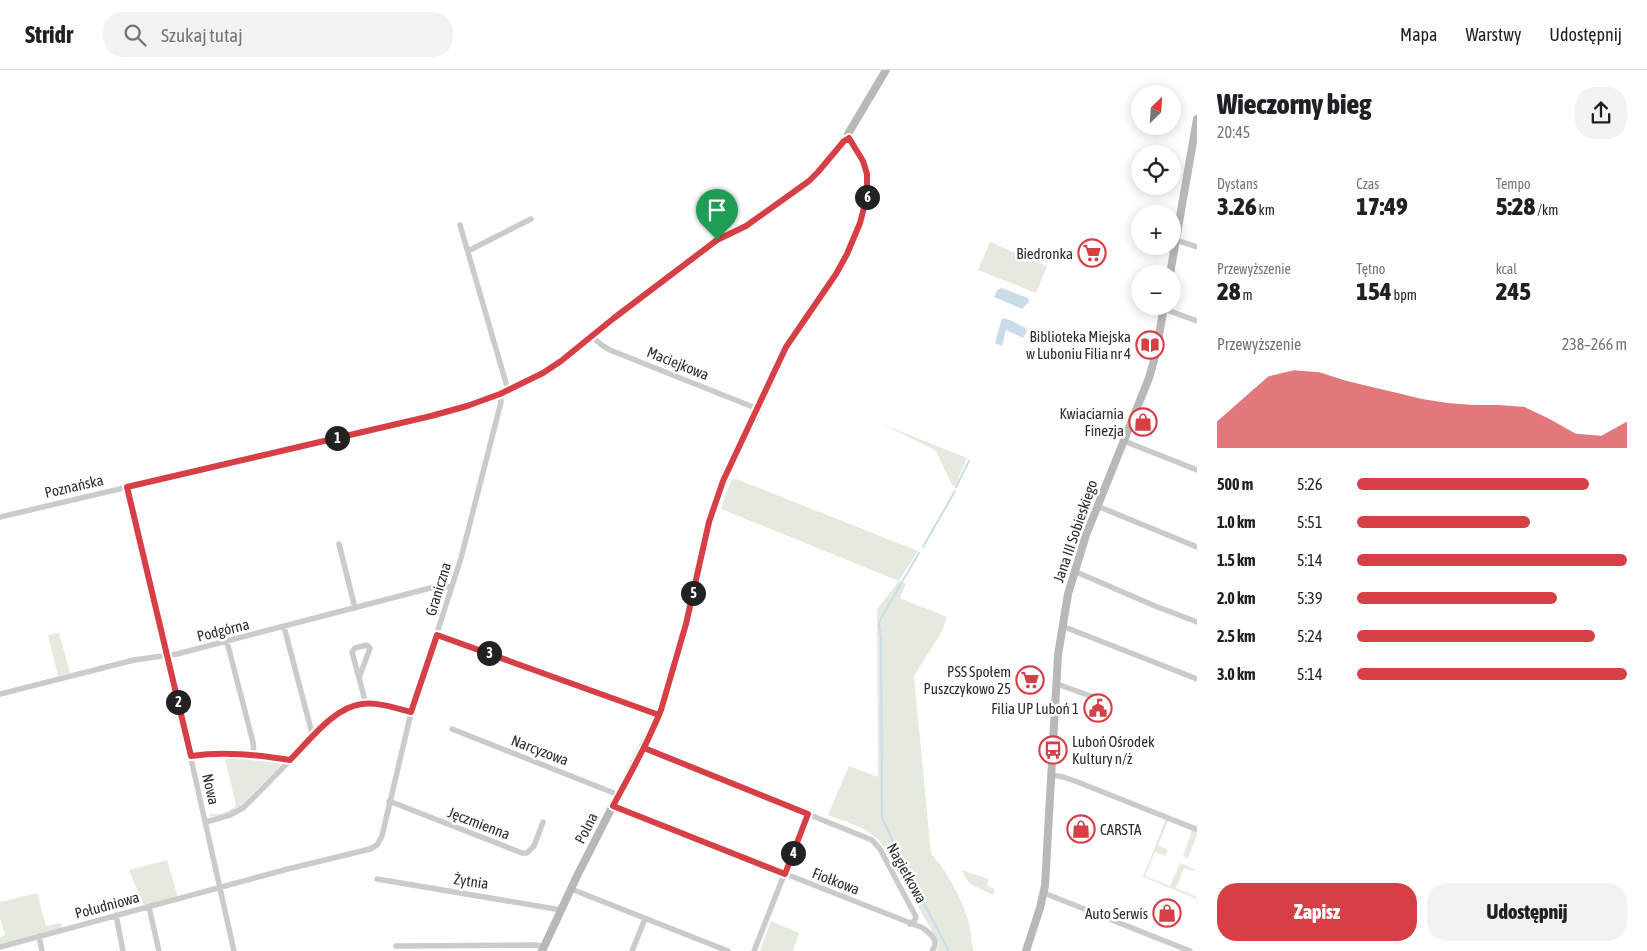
<!DOCTYPE html>
<html lang="pl">
<head>
<meta charset="utf-8">
<style>
	:root { --surface:#fff; --page:#f2f2f2; --text:#202124; --muted:#757577; --line:#e0e0e0; --accent:#d73f46 }
	body { margin:0; font-family:"Asap Condensed",sans-serif; background:var(--page); color:var(--text); height:100vh; display:flex; flex-direction:column; font-size:19px; white-space:nowrap }
	* { box-sizing:border-box; margin:0 }
	p { font-size:16px; color:var(--muted) }
	.icon { flex:none; width:28px; height:28px; fill:none; stroke:currentColor; stroke-width:2; stroke-linecap:round; stroke-linejoin:round }
	.map { position:relative; flex:1; overflow:hidden }
	.sheet { display:flex; flex-direction:column; background:var(--surface); width:450px }
	.sheet>* { flex:none }
	.needle { width:32px; rotate:25deg }
	.tools { position:absolute; left:1131px; top:15px; display:grid; gap:10px }
	.tools a { display:grid; place-items:center; width:50px; height:50px; border-radius:50%; background:var(--surface); box-shadow:0 2px 12px #0003; font-size:25px }
	.pin { position:absolute; display:grid; place-items:center; width:42px; height:42px; color:#fff; margin:-51px -21px; border-radius:50% 50% 50% 0; rotate:-45deg; box-shadow:0 0 5px #0007 }
	.pin .icon { rotate:45deg }
	.km { position:absolute; width:25px; height:25px; margin:-12px; border-radius:50%; background:#222; color:#fff; font-size:14px; line-height:25px; text-align:center }
	.round { display:grid; place-items:center; flex:none; width:52px; height:52px; border-radius:20px; background:var(--page) }
	.summary { display:flex; align-items:center; justify-content:space-between; height:85px; padding:0 20px }
	h1 { font-size:28px; font-weight:800; line-height:38px }
	.stats { display:grid; grid-template-columns:repeat(3,1fr); gap:8px; height:85px; padding:5px 20px }
	.stats div { display:grid; align-content:center }
	.stats b { font-size:25px; font-weight:800 }
	.stats small { font-size:14px; font-weight:400 }
	.stats p { font-size:14px }
	.chart { height:140px; padding:10px 20px }
	.chart p { display:flex; justify-content:space-between }
	.chart svg { width:100%; height:90px; margin-top:5px; fill:var(--accent); opacity:.7 }
	.button { display:flex; gap:10px; margin-top:auto; padding:10px 20px }
	.button a { flex:1; height:58px; border-radius:20px; background:var(--accent); color:#fff; font-size:20px; font-weight:800; line-height:58px; text-align:center }
	.button a+a { background:var(--page); color:var(--text) }
	ul { padding:0 20px; list-style:none; font-size:16px }
	li { display:grid; grid-template-columns:80px 60px 1fr; align-items:center; height:38px }
	li i { height:12px; border-radius:6px; background:var(--accent) }
	header { display:flex; align-items:center; gap:30px; box-sizing:border-box; height:70px; padding:0 25px; background:var(--surface); border-bottom:1px solid var(--line) }
	header strong { font-size:24px }
	nav { display:flex; gap:28px; margin-inline-start:auto; font-size:18px }
	.search { width:350px; height:45px; background:var(--page); display:flex; align-items:center; gap:12px; box-sizing:border-box; padding:0 18px; border-radius:20px; color:var(--muted); font-size:19px }
	main { display:flex; flex:1; min-height:0 }
	.map>svg:first-child { display:block }
	.green { fill:#e4eadd }
	.water { fill:#cbdce9 }
	.lines { fill:none; stroke-linecap:round; stroke-linejoin:round }
	.stream { stroke:#cbdce9; stroke-width:2 }
	.street { stroke:#cbcbcb; stroke-width:5.5 }
	.secondary { stroke:#b8b8b8; stroke-width:8 }
	.route-casing { stroke:#fff; stroke-width:10 }
	.route { stroke:#d73f46; stroke-width:6 }
	.labels { text-anchor:middle; dominant-baseline:central; stroke-width:5; stroke-linejoin:round; paint-order:stroke }
	.poi-label { font-size:15px; fill:#2e2e2e; stroke:#fff; text-anchor:end }
	.street-label { font-size:15px; fill:#2e2e2e; stroke:#fff }
</style>
</head>
<body>
<header>
<strong>Stridr</strong>
<div class="search"><svg class="icon" aria-label="search" viewBox="0 0 24 24"><circle cx="10" cy="10" r="6"/><path d="M15 15l6 6"/></svg>Szukaj tutaj</div>
<nav><a>Mapa</a><a>Warstwy</a><a>Udostępnij</a></nav>
</header>
<main>
<div class="map">
<svg width="1197" height="881" viewBox="0 0 1197 881">
	<rect width="100%" height="100%" fill="#fff"/>
	<!-- green -->
	<path class="green" d="M990 172 1047 196 1036 223 978 200Z
		M882 354 967 388 955 416 952 415 937 383 933 379Z
		M736 409 918 481 899 511 906 514 900 528 947 547 941 563 914 606 931 784C946 799 962 829 968 850 972 860 970 871 974 881H937L939 873 880 771C866 757 846 752 828 745L849 696 878 707 877 539 899 511 721 439 731 410Z
		M59 563 70 603 58 606 48 565Z
		M215 686 250 687 279 691 281 695 241 736 230 742 211 747 209 743C218 747 229 741 236 736L225 688Z
		M1166 749 1197 761V765L1188 788 1183 786 1192 761 1168 751 1158 775 1168 780 1165 786 1155 782 1145 806 1170 816 1180 793 1194 799 1193 801 1184 798 1176 818 1197 827V829L1143 807Z
		M167 790 178 828 144 836 129 800Z
		M961 800 989 809 987 816 995 819 993 825 970 814Z
		M37 823 46 856 61 853 62 858 0 875V867L5 865 0 848V832Z
		M771 851 799 863 793 881H760Z"/>
	<!-- water -->
	<path class="water" d="M1002 218 1028 228 1029 232 1022 239 994 227 997 220Z
		M1002 248 1010 250 1026 258 1027 261 1023 268 1006 260 1002 276 995 273Z"/>
	<g class="lines">
		<!-- stream -->
		<path class="stream" d="M956 417 969 391
			M923 477 955 421
			M912 811 882 748 881 569 879 554 881 548 919 483
			M915 817 949 881"/>
		<!-- street -->
		<path class="street" d="M460 155 508 320
			M1176 170 1197 177
			M468 181 531 149
			M1164 239 1197 251
			M591 266 603 276 610 280 758 339
			M1124 371 1197 400
			M127 417 168 586 234 881
			M1097 436 1197 477
			M0 447 431 346 473 334 504 322 551 298 614 247 711 175 746 156 809 111 818 102 842 73 849 68
			M339 474 355 538
			M1074 501 1155 536 1197 552
			M1062 556 1197 609
			M284 557 313 667
			M437 565 588 620 659 645
			M227 572 253 672 254 685
			M359 608 370 578 367 575 355 578 352 582 366 634
			M1057 614 1099 629
			M0 624 134 590 177 584 438 516 451 517
			M452 659 619 725
			M644 678 872 770 880 779 916 847 915 850 910 854
			M191 687C224 681 257 685 290 690
			M1052 705 1063 707 1075 711 1196 759
			M389 731 522 783H527L534 776 543 752
			M613 736 923 858C931 864 940 871 932 881
			M206 752 230 745 243 738C265 717 286 694 307 673 320 660 334 642 351 636 370 630 393 637 411 642
			M377 809 561 840
			M571 819 728 881
			M1044 823 1190 881
			M149 837 159 881
			M116 845 123 881
			M39 866 42 881
			M396 876 536 875 544 877
			M0 877 288 799 370 779 377 775 382 766 410 647 461 488 489 379 501 332 500 323
			M632 881 645 849
			M754 881 808 744"/>
		<!-- secondary -->
		<path class="secondary" d="M1170 204 1197 49
			M542 881 577 806 659 645 686 554 709 452 729 398 755 346 786 277 836 204 847 184 859 157 866 129 867 104 863 91 850 70 848 64 886 0
			M1026 881 1040 838 1045 816 1058 585 1068 524 1086 465 1149 308 1156 283 1164 236"/>
	</g>
	<g class="lines">
		<!-- route casing -->
		<g class="route-casing">
			<path id="route" d="M717 170 614 248 561 291 543 303 500 324 467 336 431 346 127 417 191 686C224 681 257 685 290 690 309 671 334 637 362 634 378 632 396 638 411 642L437 565 659 645 644 678 808 744 785 804 613 736C630 704 648 673 661 640L686 554 709 452 723 411 786 277 836 204 847 184 860 153 867 126V104L863 91 849 68 844 71 818 102 809 111 746 156 717 170"/>
		</g>
		<!-- route -->
		<use href="#route" class="route"/>
	</g>
	<!-- icons -->
	<defs>
		<g id="supermarket-ring" transform="scale(1.4375)"><circle r="9.5" fill="#fff" stroke="#d73f46" stroke-width="1.5"/><path d="M-6-5.5h2.5l.6 2H6L4.5 2H-2.5L-4.4-4H-6ZM-1.5 3.2a1.3 1.3 0 1 0 .1 0ZM3 3.2a1.3 1.3 0 1 0 .1 0Z" fill="#d73f46"/></g>
		<g id="library-ring" transform="scale(1.4375)"><circle r="9.5" fill="#fff" stroke="#d73f46" stroke-width="1.5"/><path d="M-6-4Q-3-5.5-.7-3.5V5Q-3 3-6 4ZM6-4Q3-5.5 .7-3.5V5Q3 3 6 4Z" fill="#d73f46"/></g>
		<g id="shop-ring" transform="scale(1.4375)"><circle r="9.5" fill="#fff" stroke="#d73f46" stroke-width="1.5"/><path d="M-5-2.5h2.3a2.7 3.5 0 0 1 5.4 0H5L5.5 6h-11ZM-1.5-2.5h3a1.5 2.3 0 0 0-3 0Z" fill="#d73f46"/></g>
		<g id="civic-ring" transform="scale(1.4375)"><circle r="9.5" fill="#fff" stroke="#d73f46" stroke-width="1.5"/><path d="M-.6-6.5H3V-4.5H.6V-3L4-1V1h2V6H-6V1h2V-1L-.6-3ZM-1.2 2.5V6h2.4V2.5Z" fill="#d73f46"/></g>
		<g id="bus-ring" transform="scale(1.4375)"><circle r="9.5" fill="#fff" stroke="#d73f46" stroke-width="1.5"/><path d="M-5-6H5V4H4V6H2V4H-2V6H-4V4H-5ZM-3.5-4V0h7V-4ZM-3.5 1.2v1.5H-2V1.2ZM2 1.2v1.5H3.5V1.2Z" fill="#d73f46"/></g>
	</defs>
	<g fill-rule="evenodd">
		<use href="#supermarket-ring" x="1092" y="183"/>
		<use href="#library-ring" x="1150" y="275"/>
		<use href="#shop-ring" x="1143" y="352"/>
		<use href="#supermarket-ring" x="1030" y="610"/>
		<use href="#civic-ring" x="1098" y="638"/>
		<use href="#bus-ring" x="1053" y="680"/>
		<use href="#shop-ring" x="1081" y="759"/>
		<use href="#shop-ring" x="1167" y="843"/>
	</g>
	<g class="labels">
		<!-- poi labels -->
		<g class="poi-label">
			<text x="1073" y="183">Biedronka</text>
			<text x="1131" y="266">Biblioteka Miejska<tspan x="1131" dy="17">w Luboniu Filia nr 4</tspan></text>
			<text x="1124" y="343">Kwiaciarnia<tspan x="1124" dy="17">Finezja</tspan></text>
			<text x="1011" y="601">PSS Społem<tspan x="1011" dy="17">Puszczykowo 25</tspan></text>
			<text x="1079" y="638">Filia UP Luboń 1</text>
			<text x="1072" y="671" text-anchor="start">Luboń Ośrodek<tspan x="1072" dy="17">Kultury n/ż</tspan></text>
			<text x="1100" y="759" text-anchor="start">CARSTA</text>
			<text x="1148" y="843">Auto Serwis</text>
		</g>
		<!-- street labels -->
		<g class="street-label">
			<text transform="translate(678 293) rotate(22)">Maciejkowa</text>
			<text transform="translate(74 416) rotate(-13)">Poznańska</text>
			<text transform="translate(1075 461) rotate(-71)">Jana III Sobieskiego</text>
			<text transform="translate(438 519) rotate(-73)">Graniczna</text>
			<text transform="translate(223 560) rotate(-14)">Podgórna</text>
			<text transform="translate(540 680) rotate(21)">Narcyzowa</text>
			<text transform="translate(211 719) rotate(77)">Nowa</text>
			<text transform="translate(479 753) rotate(21)">Jęczmienna</text>
			<text transform="translate(586 758) rotate(-63)">Polna</text>
			<text transform="translate(907 803) rotate(61)">Nagietkowa</text>
			<text transform="translate(471 811) rotate(8)">Żytnia</text>
			<text transform="translate(836 811) rotate(21)">Fiołkowa</text>
			<text transform="translate(107 835) rotate(-15)">Południowa</text>
		</g>
	</g>
</svg>
<div class="tools">
<a><svg class="needle" viewBox="-14 -14 28 28"><path d="M0-13l5 13h-10z" fill="#e53935"/><path d="M0 13l5-13h-10z" fill="#757577"/></svg></a>
<a><svg class="icon" aria-label="locate" viewBox="0 0 24 24"><circle cx="12" cy="12" r="6"/><path d="M12 2v4M12 18v4M2 12h4M18 12h4"/></svg></a>
<a>+</a>
<a>−</a>
</div>
<div class="pin" style="left:717px;top:170px;background:#1e9e55"><svg class="icon" aria-label="arrive" viewBox="0 0 24 24"><path d="M6 21V4h12l-3 4 3 4H6"/></svg></div>
<b class="km" style="left:337px;top:368px">1</b>
<b class="km" style="left:178px;top:632px">2</b>
<b class="km" style="left:489px;top:583px">3</b>
<b class="km" style="left:793px;top:783px">4</b>
<b class="km" style="left:693px;top:523px">5</b>
<b class="km" style="left:867px;top:127px">6</b>
</div>
<section class="sheet">
<div class="summary"><div><h1>Wieczorny bieg</h1><p>20:45</p></div><a class="round"><svg class="icon" aria-label="share" viewBox="0 0 24 24"><path d="M12 15V3M7 8l5-5 5 5M5 13v7h14v-7"/></svg></a></div>
<div class="stats">
<div><p>Dystans</p><b>3.26<small> km</small></b></div>
<div><p>Czas</p><b>17:49</b></div>
<div><p>Tempo</p><b>5:28<small> /km</small></b></div>
</div>
<div class="stats">
<div><p>Przewyższenie</p><b>28<small> m</small></b></div>
<div><p>Tętno</p><b>154<small> bpm</small></b></div>
<div><p>kcal</p><b>245</b></div>
</div>
<div class="chart"><p><span>Przewyższenie</span>238–266 m</p>
<svg viewBox="0 0 160 44" preserveAspectRatio="none"><path d="M0 44V31L10 20L20 9L30 6L40 7L50 11L60 14L70 17L80 20L90 22L100 23L110 23L120 24L130 30L140 37L150 38L160 31V44z"/></svg>
</div>
<ul>
<li><b>500 m</b>5:26<i style="width:86%"></i></li>
<li><b>1.0 km</b>5:51<i style="width:64%"></i></li>
<li><b>1.5 km</b>5:14<i style="width:100%"></i></li>
<li><b>2.0 km</b>5:39<i style="width:74%"></i></li>
<li><b>2.5 km</b>5:24<i style="width:88%"></i></li>
<li><b>3.0 km</b>5:14<i style="width:100%"></i></li>
</ul>
<div class="button"><a>Zapisz</a><a>Udostępnij</a></div>
</section>
</main>
</body>
</html>
